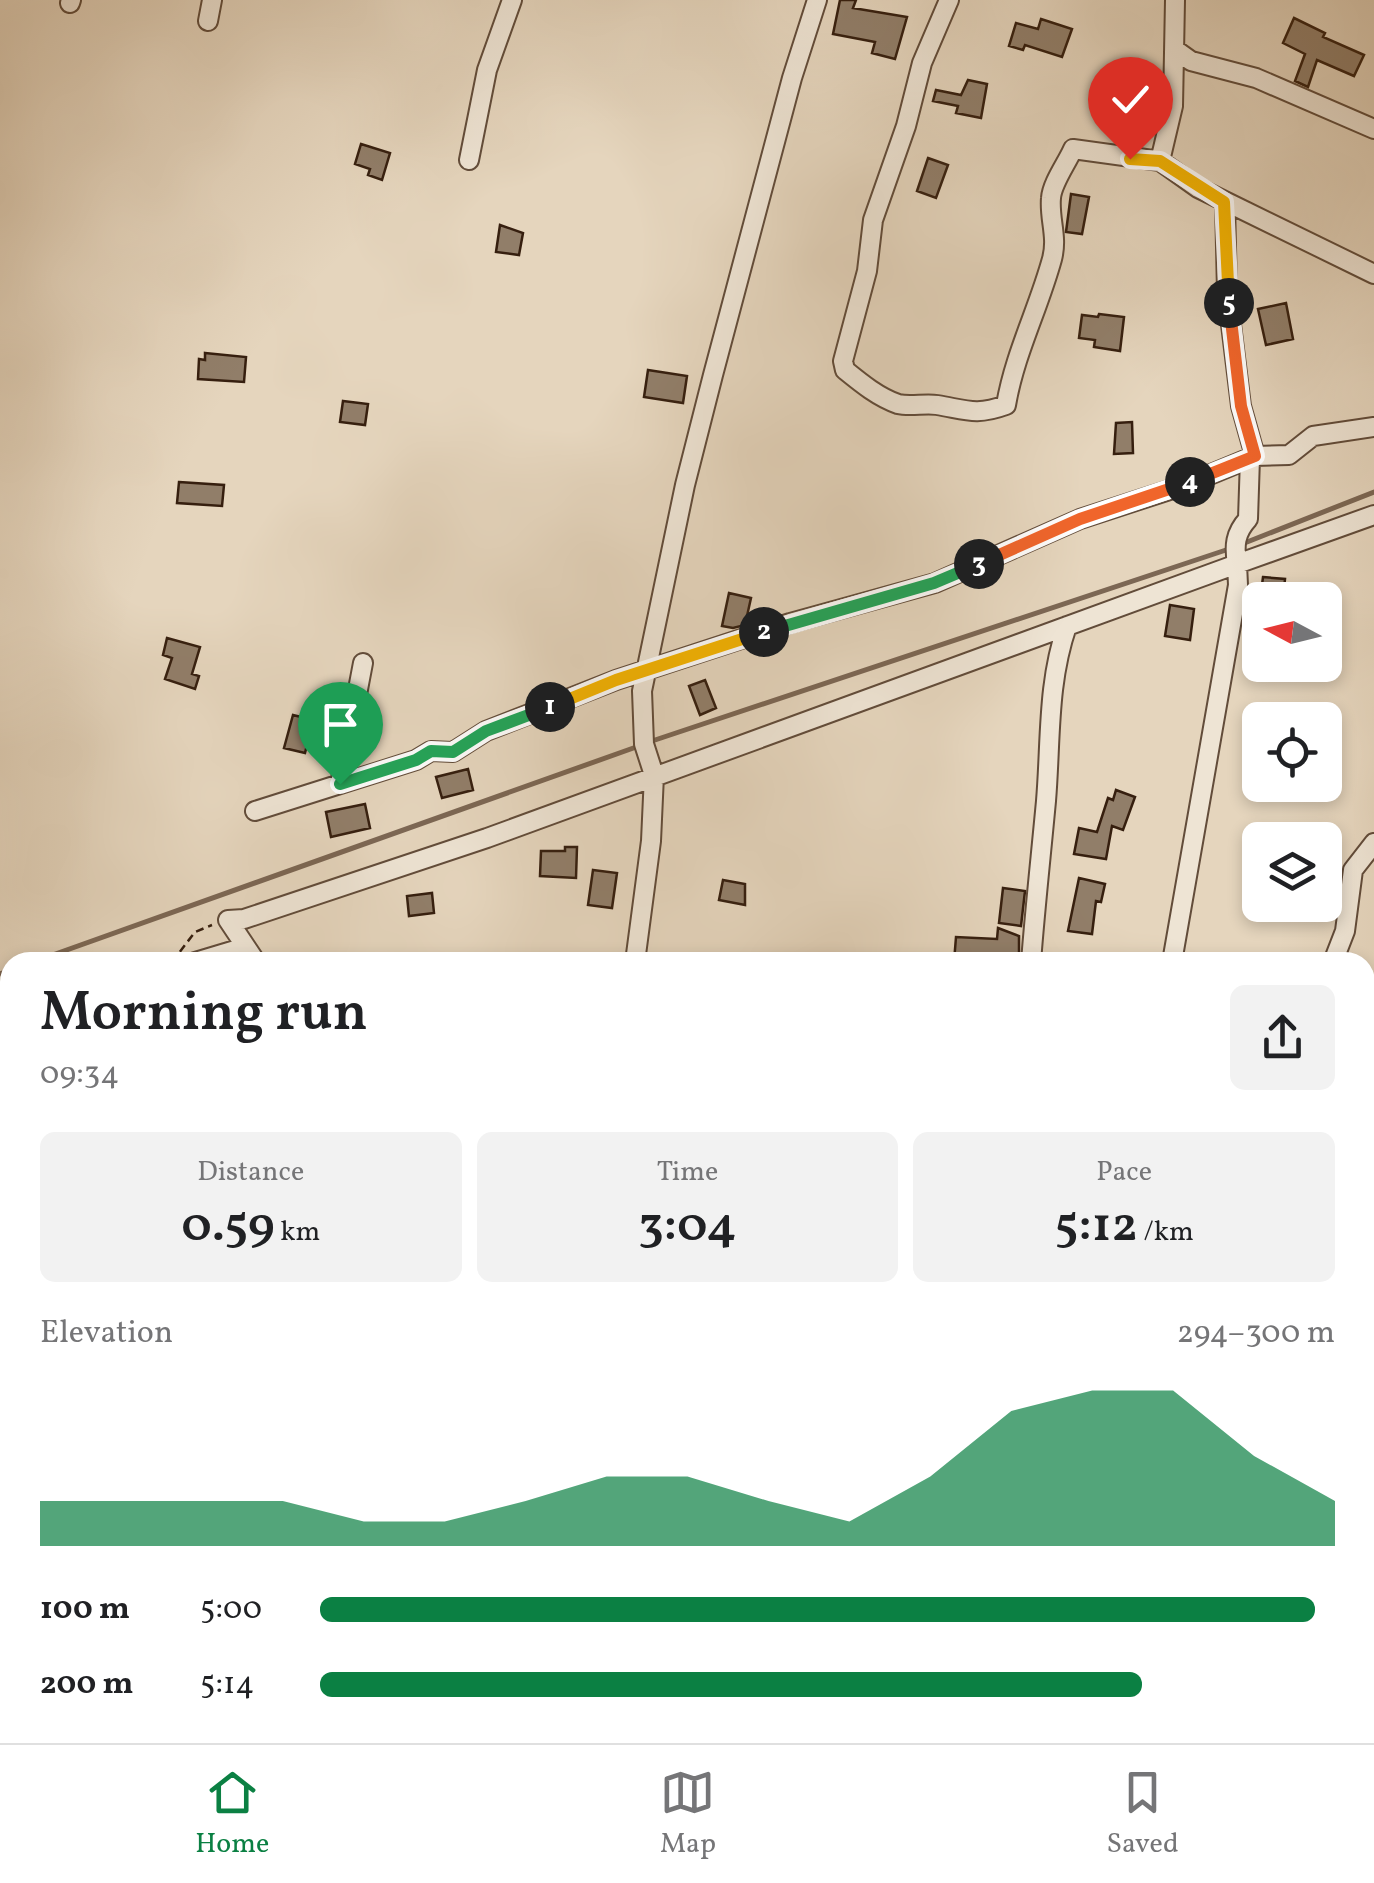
<!DOCTYPE html>
<html lang="en">
<head>
<meta charset="utf-8">
<style>
	:root { --surface:#fff; --page:#f2f2f2; --text:#202124; --muted:#757577; --line:#e0e0e0; --accent:#0b8043 }
	body { margin:0; font-family:Vollkorn,serif; background:var(--page); color:var(--text); height:100vh; display:flex; flex-direction:column; font-size:38px; white-space:nowrap }
	* { box-sizing:border-box; margin:0 }
	p { font-size:32px; color:var(--muted) }
	.icon { flex:none; width:55px; height:55px; fill:none; stroke:currentColor; stroke-width:2; stroke-linecap:round; stroke-linejoin:round }
	.map { position:relative; flex:1; overflow:hidden }
	.panel { position:absolute; left:0px; top:952px; width:1375px; height:792px; display:flex; flex-direction:column; background:var(--surface); border-radius:30px 30px 0 0; box-shadow:0 5px 15px #0003 }
	.panel>* { flex:none }
	.needle { width:65px; rotate:277deg }
	.fabs { position:absolute; left:1242px; top:582px; display:grid; gap:20px }
	.fabs a { display:grid; place-items:center; width:100px; height:100px; border-radius:15px; background:var(--surface); box-shadow:0 5px 15px #0003; font-size:50px }
	.pin { position:absolute; display:grid; place-items:center; width:85px; height:85px; color:#fff; margin:-102px -42px; border-radius:50% 50% 50% 0; rotate:-45deg; box-shadow:0 0 10px #0007 }
	.pin .icon { rotate:45deg }
	.km { position:absolute; width:50px; height:50px; margin:-25px; border-radius:50%; background:#222; color:#fff; font-size:28px; line-height:50px; text-align:center }
	.round { display:grid; place-items:center; flex:none; width:105px; height:105px; border-radius:15px; background:var(--page) }
	.overview { display:flex; align-items:center; justify-content:space-between; height:170px; padding:0 40px }
	h1 { font-size:55px; font-weight:600; line-height:75px }
	.metrics { display:grid; grid-template-columns:repeat(3,1fr); gap:15px; height:170px; padding:10px 40px }
	.metrics div { display:grid; align-content:center; border-radius:15px; background:var(--page); text-align:center }
	.metrics b { font-size:50px; font-weight:600 }
	.metrics small { font-size:28px; font-weight:400 }
	.metrics p { font-size:28px }
	.chart { height:280px; padding:20px 40px }
	.chart p { display:flex; justify-content:space-between }
	.chart svg { width:100%; height:180px; margin-top:10px; fill:var(--accent); opacity:.7 }
	ul { padding:0 40px; list-style:none; font-size:32px }
	li { display:grid; grid-template-columns:160px 120px 1fr; align-items:center; height:75px }
	li i { height:25px; border-radius:12px; background:var(--accent) }
	.tabs { display:flex; justify-content:space-around; align-items:center; height:140px; border-top:2px solid var(--line); background:var(--surface); font-size:28px; color:var(--muted) }
	.tabs a { display:grid; justify-items:center; gap:5px }
	.tabs .selected { color:var(--accent) }
	.map>svg:first-child { display:block }
	.lines { fill:none; stroke-linecap:round; stroke-linejoin:round }
	.stream { stroke:#7c6754; stroke-width:5 }
	.building { fill:#917e69; stroke:#361f0f; stroke-width:2.5 }
	.minor-casing { stroke:#624c3a; stroke-width:22 }
	.path { stroke:#361f0f; stroke-width:2.5; stroke-dasharray:8 5; stroke-linecap:butt }
	.minor { stroke:#eee4d4; stroke-width:18 }
	.split-1-casing { stroke:#fff; stroke-width:20 }
	.split-2-casing { stroke:#fff; stroke-width:20 }
	.split-3-casing { stroke:#fff; stroke-width:20 }
	.split-4-casing { stroke:#fff; stroke-width:20 }
	.split-5-casing { stroke:#fff; stroke-width:20 }
	.split-6-casing { stroke:#fff; stroke-width:20 }
	.split-1 { stroke:#22a559; stroke-width:12 }
	.split-2 { stroke:#f5b400; stroke-width:12 }
	.split-3 { stroke:#22a559; stroke-width:12 }
	.split-4 { stroke:#f0652b; stroke-width:12 }
	.split-5 { stroke:#f0652b; stroke-width:12 }
	.split-6 { stroke:#f5b400; stroke-width:12 }
</style>
</head>
<body>
<div class="map">
<svg width="1374" height="1743" viewBox="0 0 1374 1743">
	<rect width="100%" height="100%" fill="#e5d5bd"/>
	<filter id="stains"><feTurbulence type="fractalNoise" baseFrequency=".002" numOctaves="4"/><feColorMatrix values="0 0 0 0 .2 0 0 0 0 .09 0 0 0 0 .02 0 0 0 .5 -.17"/></filter>
	<radialGradient id="worn" r=".72"><stop offset=".6" stop-color="#630" stop-opacity="0"/><stop offset="1" stop-color="#630" stop-opacity=".3"/></radialGradient>
	<g class="lines">
		<!-- stream -->
		<path class="stream" d="M1242 544 1374 492
			M649 742 1232 548
			M33 962 639 746
			M0 974 10 970"/>
	</g>
	<!-- building -->
	<path class="building" d="M840 0H856L853 8 907 17 895 59 872 53 875 42 833 34Z
		M1294 18 1325 33 1323 37 1364 55 1354 76 1317 60 1308 87 1295 81 1305 54 1283 43Z
		M1041 19 1072 29 1062 57 1025 45 1023 50 1009 46 1016 23 1038 29Z
		M968 80 987 84 981 118 956 113 958 106 933 101 936 90 961 95Z
		M361 144 390 153 382 180 368 175 370 169 355 164Z
		M928 158 948 165 936 198 917 191Z
		M1071 194 1089 197 1082 234 1066 232Z
		M500 225 523 233 519 255 496 252Z
		M1286 303 1293 339 1266 345 1258 309Z
		M1099 314 1124 317 1120 351 1094 347 1095 340 1079 338 1082 315 1098 317Z
		M205 353 246 357 244 382 198 379 199 359 205 360Z
		M648 370 687 376 683 403 644 397Z
		M343 401 368 404 365 425 340 422Z
		M1132 422 1133 453 1114 454 1116 423Z
		M179 482 224 485 222 506 177 503Z
		M1263 577 1285 579 1283 600H1260Z
		M729 593 751 598 745 625 733 628 722 626Z
		M1170 605 1194 609 1190 640 1165 636Z
		M167 638 200 647 192 674 199 676 195 689 165 679 172 658 163 655Z
		M705 680 716 708 700 715 689 686Z
		M293 715 313 720 305 753 284 748Z
		M468 769 473 790 442 798 436 777Z
		M1116 790 1135 797 1123 830 1112 826 1106 859 1074 854 1079 828 1097 832 1108 798 1113 800Z
		M365 804 370 828 331 837 326 812Z
		M565 847H577L576 878 540 876 541 851H565Z
		M593 870 617 873 612 908 588 905Z
		M1079 878 1105 884 1101 902 1096 901 1092 934 1068 931Z
		M723 880 745 884V905L719 900Z
		M1003 888 1025 891 1021 926 999 923Z
		M432 893 434 913 409 916 407 896Z
		M998 928 1019 936V962H954L956 937 997 939Z"/>
	<g class="lines">
		<!-- minor casing -->
		<g class="minor-casing">
			<path id="minor" d="M949 0 922 63 906 126 873 220 867 271 843 361 845 370C861 383 878 397 898 404 910 407 925 403 937 405 967 410 976 416 1006 405 1015 353 1038 310 1052 259 1058 237 1049 219 1051 198 1052 183 1067 163 1073 149L1160 161 1173 106 1175 0
				M70 3 71 0
				M208 21 212 0
				M1177 51 1191 61 1256 78 1374 129
				M469 160 487 70 512 0
				M1160 161 1198 188 1374 274
				M1225 202 1227 292 1241 406 1255 456
				M340 784 363 663
				M255 811 416 760 431 751 453 752 486 731 616 680 790 623 935 583 1080 519 1185 485 1255 456 1289 455 1313 436 1374 427
				M195 962 245 947
				M256 962 228 920 244 919 487 838 1237 564C1234 546 1235 533 1248 519L1250 458
				M635 962 651 841 654 775 644 744 642 691 685 485 713 375 792 78 817 0
				M1031 962C1035 909 1041 855 1046 801 1051 741 1047 684 1067 626
				M1172 962 1238 585 1237 564 1374 515
				M1333 962 1345 931 1353 870 1374 843
				M1365 1144 1374 1147
				M631 1735 634 1743
				M864 1735 908 1743
				M165 1743V1735
				M1014 1743V1735
				M1261 1743V1735"/>
		</g>
		<!-- path -->
		<path class="path" d="M172 962 195 932 212 925
			M0 1155 10 1150"/>
		<!-- minor -->
		<use href="#minor" class="minor"/>
	</g>
	<g class="lines">
		<!-- split-1 casing -->
		<g class="split-1-casing">
			<path id="split-1" d="M340 784 416 760 431 751 453 752 486 731 550 707"/>
		</g>
		<!-- split-2 casing -->
		<g class="split-2-casing">
			<path id="split-2" d="M550 707 616 680 764 632"/>
		</g>
		<!-- split-3 casing -->
		<g class="split-3-casing">
			<path id="split-3" d="M764 632 934 583 979 564"/>
		</g>
		<!-- split-4 casing -->
		<g class="split-4-casing">
			<path id="split-4" d="M979 564 1080 519 1190 482"/>
		</g>
		<!-- split-5 casing -->
		<g class="split-5-casing">
			<path id="split-5" d="M1190 482 1255 456 1241 406 1229 303"/>
		</g>
		<!-- split-6 casing -->
		<g class="split-6-casing">
			<path id="split-6" d="M1130 159 1160 161 1224 202 1229 303"/>
		</g>
		<!-- split-1 -->
		<use href="#split-1" class="split-1"/>
		<!-- split-2 -->
		<use href="#split-2" class="split-2"/>
		<!-- split-3 -->
		<use href="#split-3" class="split-3"/>
		<!-- split-4 -->
		<use href="#split-4" class="split-4"/>
		<!-- split-5 -->
		<use href="#split-5" class="split-5"/>
		<!-- split-6 -->
		<use href="#split-6" class="split-6"/>
	</g>
	<rect width="100%" height="100%" filter="url(#stains)"/>
	<rect width="100%" height="100%" fill="url(#worn)"/>
</svg>
<div class="fabs">
<a><svg class="needle" viewBox="-14 -14 28 28"><path d="M0-13l5 13h-10z" fill="#e53935"/><path d="M0 13l5-13h-10z" fill="#757577"/></svg></a>
<a><svg class="icon" aria-label="locate" viewBox="0 0 24 24"><circle cx="12" cy="12" r="6"/><path d="M12 2v4M12 18v4M2 12h4M18 12h4"/></svg></a>
<a><svg class="icon" aria-label="layers" viewBox="0 0 24 24"><path d="M12 4l9 5-9 5-9-5zM3 14l9 5 9-5"/></svg></a>
</div>
<div class="pin" style="left:340px;top:784px;background:#1e9e55"><svg class="icon" aria-label="arrive" viewBox="0 0 24 24"><path d="M6 21V4h12l-3 4 3 4H6"/></svg></div>
<div class="pin" style="left:1130px;top:159px;background:#d93025"><svg class="icon" aria-label="check" viewBox="0 0 24 24"><path d="M5 12l5 5 9-10"/></svg></div>
<b class="km" style="left:550px;top:707px">1</b>
<b class="km" style="left:764px;top:632px">2</b>
<b class="km" style="left:979px;top:564px">3</b>
<b class="km" style="left:1190px;top:482px">4</b>
<b class="km" style="left:1229px;top:303px">5</b>
<section class="panel">
<div class="overview"><div><h1>Morning run</h1><p>09:34</p></div><a class="round"><svg class="icon" aria-label="share" viewBox="0 0 24 24"><path d="M12 15V3M7 8l5-5 5 5M5 13v7h14v-7"/></svg></a></div>
<div class="metrics">
<div><p>Distance</p><b>0.59<small> km</small></b></div>
<div><p>Time</p><b>3:04</b></div>
<div><p>Pace</p><b>5:12<small> /km</small></b></div>
</div>
<div class="chart"><p><span>Elevation</span>294–300 m</p>
<svg viewBox="0 0 160 44" preserveAspectRatio="none"><path d="M0 44V33L10 33L20 33L30 33L40 38L50 38L60 33L70 27L80 27L90 33L100 38L110 27L120 11L130 6L140 6L150 22L160 33V44z"/></svg>
</div>
<ul>
<li><b>100 m</b>5:00<i style="width:98%"></i></li>
<li><b>200 m</b>5:14<i style="width:81%"></i></li>
</ul>
</section>
</div>
<nav class="tabs">
<a class="selected"><svg class="icon" aria-label="home" viewBox="0 0 24 24"><path d="M3 11l9-7 9 7M6 9v11h12V9"/></svg>Home</a>
<a><svg class="icon" aria-label="map" viewBox="0 0 24 24"><path d="M3 6l6-2 6 2 6-2v14l-6 2-6-2-6 2zM9 4v14M15 6v14"/></svg>Map</a>
<a><svg class="icon" aria-label="saved" viewBox="0 0 24 24"><path d="M7 4h10v16l-5-4-5 4z"/></svg>Saved</a>
</nav>
</body>
</html>
